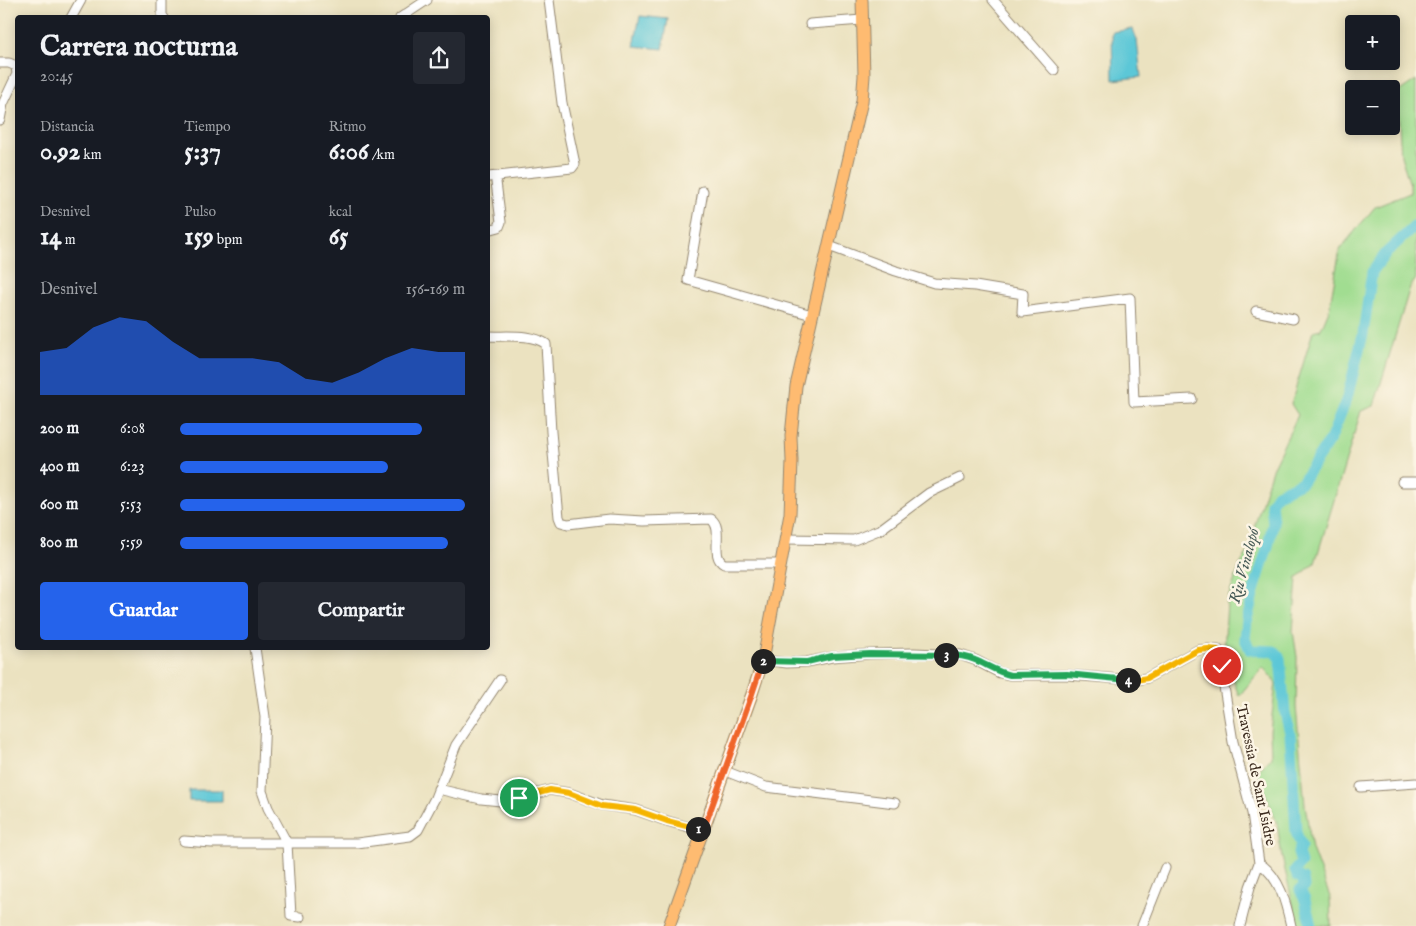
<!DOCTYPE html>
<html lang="es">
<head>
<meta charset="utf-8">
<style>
	:root { --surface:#171b24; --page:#242831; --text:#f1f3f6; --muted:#9ea1a6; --accent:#2563eb }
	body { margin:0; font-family:"IM FELL English",serif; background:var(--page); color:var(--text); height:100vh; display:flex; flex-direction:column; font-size:19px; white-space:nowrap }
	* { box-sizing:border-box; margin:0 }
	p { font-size:16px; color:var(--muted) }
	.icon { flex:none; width:28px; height:28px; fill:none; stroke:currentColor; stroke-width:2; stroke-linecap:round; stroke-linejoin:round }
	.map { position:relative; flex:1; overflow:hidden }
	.panel { position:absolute; left:15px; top:15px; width:475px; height:635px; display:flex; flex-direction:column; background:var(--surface); border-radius:5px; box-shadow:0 2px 12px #0003 }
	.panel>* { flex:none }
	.fabs { position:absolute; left:1345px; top:15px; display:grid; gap:10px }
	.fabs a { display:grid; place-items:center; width:55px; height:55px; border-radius:5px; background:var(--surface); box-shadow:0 2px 12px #0003; font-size:25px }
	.pin { position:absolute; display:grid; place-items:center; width:42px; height:42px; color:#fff; margin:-21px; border:2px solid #fff; border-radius:50%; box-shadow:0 1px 5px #0007 }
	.km { position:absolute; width:25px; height:25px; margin:-12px; border-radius:50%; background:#222; color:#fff; font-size:14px; line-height:25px; text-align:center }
	.round { display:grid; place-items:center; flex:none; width:52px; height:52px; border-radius:5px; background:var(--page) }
	.overview { display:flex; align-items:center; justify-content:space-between; height:85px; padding:0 25px }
	h1 { font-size:28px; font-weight:800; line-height:38px }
	.metrics { display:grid; grid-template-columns:repeat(3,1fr); gap:8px; height:85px; padding:5px 25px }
	.metrics div { display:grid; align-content:center }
	.metrics b { font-size:25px; font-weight:800 }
	.metrics small { font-size:14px; font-weight:400 }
	.metrics p { font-size:14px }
	.chart { height:140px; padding:10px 25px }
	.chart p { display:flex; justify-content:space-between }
	.chart svg { width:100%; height:90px; margin-top:5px; fill:var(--accent); opacity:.7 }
	.button { display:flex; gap:10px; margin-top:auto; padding:10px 25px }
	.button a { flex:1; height:58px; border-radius:5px; background:var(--accent); color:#fff; font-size:20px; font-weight:800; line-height:58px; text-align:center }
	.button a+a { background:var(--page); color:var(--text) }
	ul { padding:0 25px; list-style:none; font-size:16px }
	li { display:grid; grid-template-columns:80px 60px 1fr; align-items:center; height:38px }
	li i { height:12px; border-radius:6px; background:var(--accent) }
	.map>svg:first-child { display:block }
	.green { fill:#a1dd91; stroke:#6e8458 }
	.water { fill:#5cc7d7; stroke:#4c787a }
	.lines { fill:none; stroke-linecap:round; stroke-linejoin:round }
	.river { stroke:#5cc7d7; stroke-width:11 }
	.minor-casing { stroke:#93866f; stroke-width:11 }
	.major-casing { stroke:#93866f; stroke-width:13 }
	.minor { stroke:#fff; stroke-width:9 }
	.major { stroke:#febb71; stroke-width:11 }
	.split-1-casing { stroke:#fff; stroke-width:10 }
	.split-2-casing { stroke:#fff; stroke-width:10 }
	.split-3-casing { stroke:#fff; stroke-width:10 }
	.split-4-casing { stroke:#fff; stroke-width:10 }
	.split-5-casing { stroke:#fff; stroke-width:10 }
	.split-1 { stroke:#f5b400; stroke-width:6 }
	.split-2 { stroke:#f0652b; stroke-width:6 }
	.split-3 { stroke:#22a559; stroke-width:6 }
	.split-4 { stroke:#22a559; stroke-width:6 }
	.split-5 { stroke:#f5b400; stroke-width:6 }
	.labels { text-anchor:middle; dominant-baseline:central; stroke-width:5; stroke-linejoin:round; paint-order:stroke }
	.street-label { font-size:15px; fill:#3b2a1e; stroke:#fcf5e5 }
	.water-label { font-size:16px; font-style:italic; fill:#455956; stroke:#fcf5e5 }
</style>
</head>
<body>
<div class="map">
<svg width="1416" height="926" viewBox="0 0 1416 926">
	<rect width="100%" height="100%" fill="#fcf5e5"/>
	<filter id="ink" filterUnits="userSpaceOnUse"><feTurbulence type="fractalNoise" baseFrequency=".02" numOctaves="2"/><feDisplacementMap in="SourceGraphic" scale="10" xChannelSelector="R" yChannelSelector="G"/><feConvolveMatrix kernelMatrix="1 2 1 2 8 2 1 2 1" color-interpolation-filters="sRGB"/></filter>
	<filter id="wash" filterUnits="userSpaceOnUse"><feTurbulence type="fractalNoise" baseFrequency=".0096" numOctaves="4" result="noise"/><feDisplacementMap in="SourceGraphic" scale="20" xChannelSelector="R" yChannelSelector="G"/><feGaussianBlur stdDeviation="1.12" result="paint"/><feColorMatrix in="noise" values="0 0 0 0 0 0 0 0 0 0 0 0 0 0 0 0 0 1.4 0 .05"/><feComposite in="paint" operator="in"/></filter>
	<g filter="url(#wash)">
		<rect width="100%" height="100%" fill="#ebe2c0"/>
		<!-- green -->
		<path class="green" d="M1416 80V279L1410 287 1374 406 1361 411 1315 563 1297 578 1293 631 1297 657 1296 707 1305 805 1312 849 1330 897 1331 926H1298L1282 857 1277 823 1257 772 1271 757 1270 731 1276 683 1263 667 1239 696 1224 655 1227 601 1240 565 1251 547V538L1272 469 1298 415 1291 404 1313 331 1321 329 1329 310 1340 249 1375 207 1410 193V185L1401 156 1397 93Z"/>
		<!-- water -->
		<path class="water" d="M640 16 668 19 663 49 634 46Z
			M1133 29 1137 40 1141 77 1113 80 1112 32Z
			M189 790H222V801H189Z"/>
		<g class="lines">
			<!-- river -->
			<path class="river" d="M1311 926 1305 900 1300 890 1304 886 1303 879 1297 876 1295 870 1301 863 1298 853 1301 846 1296 832 1290 733 1285 713 1280 658 1274 651 1250 650 1245 639 1247 620 1254 591 1268 546 1273 523 1271 503 1277 494 1302 482 1331 438 1347 398 1363 334 1372 272 1386 253 1416 225"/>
		</g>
	</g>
	<g filter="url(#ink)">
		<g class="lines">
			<!-- minor casing -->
			<g class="minor-casing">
				<path id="minor" d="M162 0V15L164 18
					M993 0 1054 70
					M71 18 81 0
					M400 18 427 0
					M810 24 862 20
					M0 63H9L16 66 17 74 3 104 0 120
					M488 177 498 176
					M703 191 688 280 812 315
					M488 230 499 227 501 222 496 182 498 176 572 168 575 164 562 103 549 0
					M829 246 896 271 934 283 975 286 1023 294 1022 312 1130 298 1134 402 1192 399
					M1256 311 1293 319
					M488 336C505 337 531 333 546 344L551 432 559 517 561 522 568 524 609 519 644 521 711 519C725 529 709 556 724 564H781
					M1402 482H1416
					M785 539 854 540 881 529 929 493 960 478
					M255 648 265 717 262 791 268 808 287 843 291 916 300 917
					M763 660 787 663 807 662 832 657 870 654 914 653 960 655 975 660 1000 673 1009 675H1067L1136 680 1147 678 1198 650 1208 649 1218 650 1233 742 1252 813 1259 863C1280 877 1286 903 1291 926
					M725 771 766 787 895 803
					M1361 787 1416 783
					M438 789 481 799 501 801 519 798 550 790 569 793 602 805 636 810 667 821 703 831
					M184 841 212 843H357L410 836 418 830 435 798 456 745 500 680
					M1142 926 1165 868
					M1240 926 1250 887 1259 863"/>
			</g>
			<!-- major casing -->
			<g class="major-casing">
				<path id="major" d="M669 926 752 694 763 660 790 514 792 461 791 436 796 386 862 101 864 76 862 0"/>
			</g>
			<!-- minor -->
			<use href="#minor" class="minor"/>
			<!-- major -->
			<use href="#major" class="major"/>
		</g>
	</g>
	<g class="lines" filter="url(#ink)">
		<!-- split-1 casing -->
		<g class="split-1-casing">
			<path id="split-1" d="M519 798 550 790 569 793 602 806 636 810 667 821 698 829"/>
		</g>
		<!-- split-2 casing -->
		<g class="split-2-casing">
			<path id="split-2" d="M698 829 703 831 752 694 763 661"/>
		</g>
		<!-- split-3 casing -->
		<g class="split-3-casing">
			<path id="split-3" d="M763 661 807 662 832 656 870 654 946 655"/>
		</g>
		<!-- split-4 casing -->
		<g class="split-4-casing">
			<path id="split-4" d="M946 655C956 655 966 656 975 660 987 665 997 672 1010 675L1067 674 1128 680"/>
		</g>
		<!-- split-5 casing -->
		<g class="split-5-casing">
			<path id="split-5" d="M1128 680H1136L1147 678 1198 650 1208 649 1218 650 1222 666"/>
		</g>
		<!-- split-1 -->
		<use href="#split-1" class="split-1"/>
		<!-- split-2 -->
		<use href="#split-2" class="split-2"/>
		<!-- split-3 -->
		<use href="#split-3" class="split-3"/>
		<!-- split-4 -->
		<use href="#split-4" class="split-4"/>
		<!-- split-5 -->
		<use href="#split-5" class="split-5"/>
	</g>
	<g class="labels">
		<!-- street labels -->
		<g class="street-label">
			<text transform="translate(1256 775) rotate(78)">Travessia de Sant Isidre</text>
		</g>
		<!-- water labels -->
		<g class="water-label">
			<text transform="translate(1245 566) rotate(-75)">Riu Vinalopó</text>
		</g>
	</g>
</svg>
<div class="fabs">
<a>+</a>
<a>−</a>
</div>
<div class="pin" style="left:519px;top:798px;background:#1e9e55"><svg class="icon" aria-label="arrive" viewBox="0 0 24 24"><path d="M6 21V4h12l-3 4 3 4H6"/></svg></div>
<div class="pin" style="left:1222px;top:666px;background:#d93025"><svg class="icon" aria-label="check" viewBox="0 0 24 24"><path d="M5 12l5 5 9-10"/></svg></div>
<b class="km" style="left:698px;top:829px">1</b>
<b class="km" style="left:763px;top:661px">2</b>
<b class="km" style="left:946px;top:655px">3</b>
<b class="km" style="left:1128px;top:680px">4</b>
<section class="panel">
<div class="overview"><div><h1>Carrera nocturna</h1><p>20:45</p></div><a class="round"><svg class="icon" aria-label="share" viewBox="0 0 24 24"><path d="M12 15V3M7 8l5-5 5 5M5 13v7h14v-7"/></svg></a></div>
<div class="metrics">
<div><p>Distancia</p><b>0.92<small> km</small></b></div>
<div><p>Tiempo</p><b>5:37</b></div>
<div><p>Ritmo</p><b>6:06<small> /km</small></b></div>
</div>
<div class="metrics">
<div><p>Desnivel</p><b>14<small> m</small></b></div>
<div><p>Pulso</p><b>159<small> bpm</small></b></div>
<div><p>kcal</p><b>65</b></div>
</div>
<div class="chart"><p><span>Desnivel</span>156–169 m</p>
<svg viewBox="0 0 160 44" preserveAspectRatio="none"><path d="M0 44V23L10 21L20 11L30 6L40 8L50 18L60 26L70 26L80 26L90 28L100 36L110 38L120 33L130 26L140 21L150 23L160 23V44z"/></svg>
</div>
<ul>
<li><b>200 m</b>6:08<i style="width:85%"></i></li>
<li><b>400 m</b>6:23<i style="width:73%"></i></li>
<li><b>600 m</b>5:53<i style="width:100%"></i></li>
<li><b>800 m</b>5:59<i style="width:94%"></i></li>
</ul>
<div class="button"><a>Guardar</a><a>Compartir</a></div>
</section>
</div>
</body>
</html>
